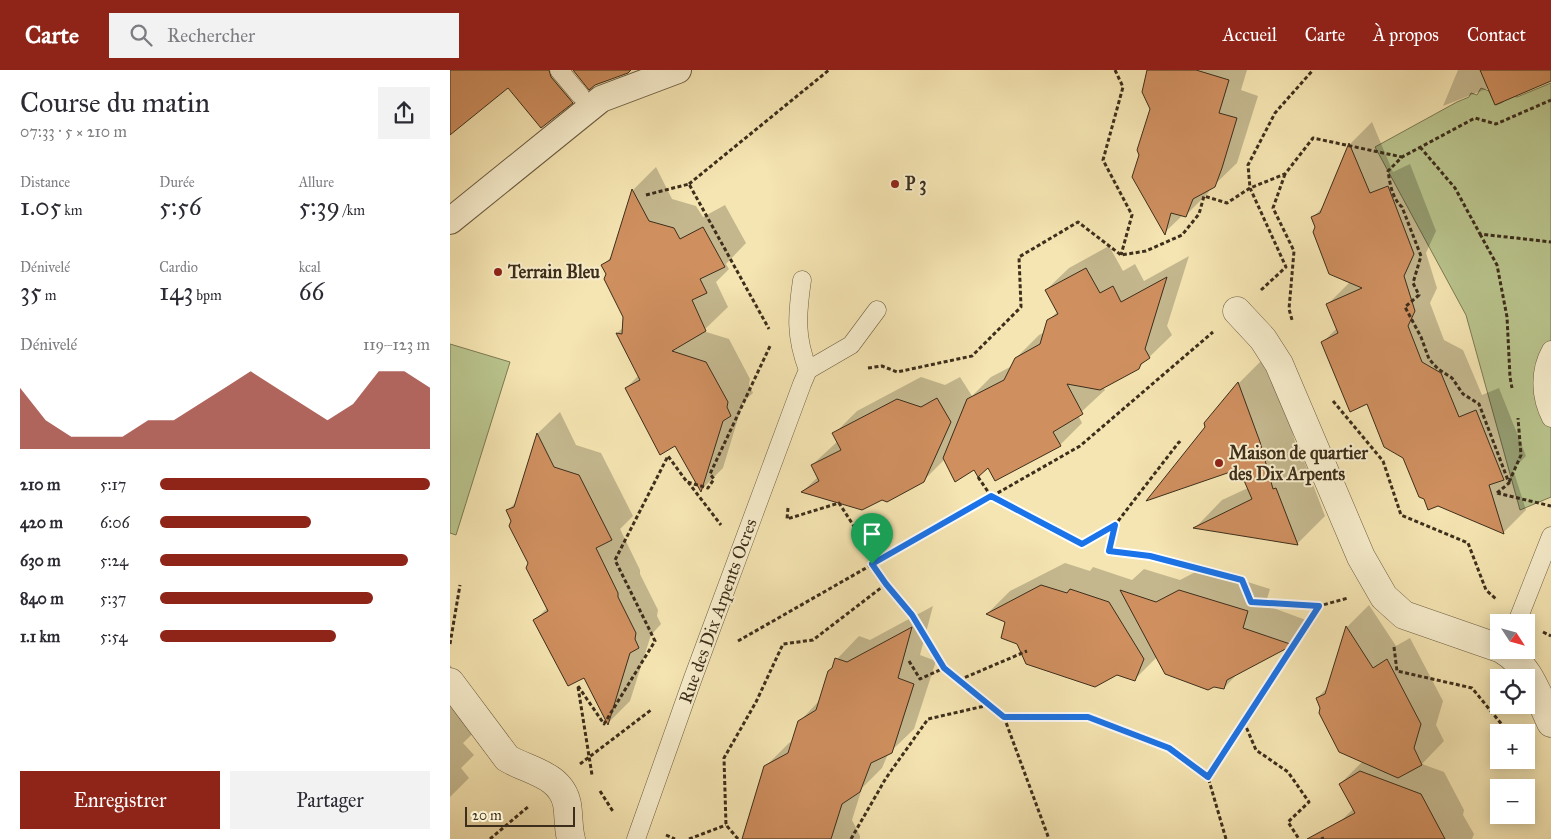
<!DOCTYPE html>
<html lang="fr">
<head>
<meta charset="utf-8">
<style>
	:root { --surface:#fff; --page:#f2f2f3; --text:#2b2b33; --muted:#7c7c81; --accent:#8f2418 }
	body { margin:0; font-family:"IM FELL Great Primer",serif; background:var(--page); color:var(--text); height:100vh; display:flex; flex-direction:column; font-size:19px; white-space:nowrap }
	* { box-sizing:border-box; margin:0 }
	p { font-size:16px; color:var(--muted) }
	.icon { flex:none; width:28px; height:28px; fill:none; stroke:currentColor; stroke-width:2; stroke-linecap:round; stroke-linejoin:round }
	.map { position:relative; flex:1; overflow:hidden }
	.side { display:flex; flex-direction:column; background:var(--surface); width:450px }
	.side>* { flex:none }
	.needle { width:32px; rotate:126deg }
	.fabs { position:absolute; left:1040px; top:544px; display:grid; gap:10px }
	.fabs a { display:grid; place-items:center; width:45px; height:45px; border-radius:0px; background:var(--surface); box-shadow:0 2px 12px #0003; font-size:25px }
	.scale { position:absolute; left:15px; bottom:12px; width:110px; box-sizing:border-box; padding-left:5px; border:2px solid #3d2e1b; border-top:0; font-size:14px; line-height:18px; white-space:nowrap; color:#3d2e1b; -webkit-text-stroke:4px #f8eecd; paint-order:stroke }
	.pin { position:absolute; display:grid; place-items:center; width:42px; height:42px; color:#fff; margin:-51px -21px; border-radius:50% 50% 50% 0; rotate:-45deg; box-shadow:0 0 5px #0007 }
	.pin .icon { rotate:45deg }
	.round { display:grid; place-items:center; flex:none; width:52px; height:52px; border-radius:0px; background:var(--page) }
	.summary { display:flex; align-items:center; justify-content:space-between; height:85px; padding:0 20px }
	h1 { font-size:28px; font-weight:600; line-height:38px }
	.metrics { display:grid; grid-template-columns:repeat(3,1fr); gap:8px; height:85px; padding:5px 20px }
	.metrics div { display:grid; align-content:center }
	.metrics b { font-size:25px; font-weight:600 }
	.metrics small { font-size:14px; font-weight:400 }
	.metrics p { font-size:14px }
	.chart { height:140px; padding:10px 20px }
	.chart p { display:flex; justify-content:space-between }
	.chart svg { width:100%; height:90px; margin-top:5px; fill:var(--accent); opacity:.7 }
	.button { display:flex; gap:10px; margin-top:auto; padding:10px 20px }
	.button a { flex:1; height:58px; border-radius:0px; background:var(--accent); color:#fff; font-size:20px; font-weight:600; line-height:58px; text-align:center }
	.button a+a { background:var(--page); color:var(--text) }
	ul { padding:0 20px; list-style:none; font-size:16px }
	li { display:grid; grid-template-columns:80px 60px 1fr; align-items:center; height:38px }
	li i { height:12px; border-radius:6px; background:var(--accent) }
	header { display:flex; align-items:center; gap:30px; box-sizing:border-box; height:70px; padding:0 25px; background:var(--accent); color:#fff }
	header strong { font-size:24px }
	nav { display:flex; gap:28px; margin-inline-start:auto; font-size:18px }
	.search { width:350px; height:45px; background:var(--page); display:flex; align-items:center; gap:12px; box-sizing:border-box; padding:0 18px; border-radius:0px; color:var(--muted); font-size:19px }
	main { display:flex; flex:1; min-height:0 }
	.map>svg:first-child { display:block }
	.green { fill:#bac58e; stroke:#7c7a54 }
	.shadow { fill:#0003 }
	.building { fill:#cf8f5f; stroke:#3d2e1b }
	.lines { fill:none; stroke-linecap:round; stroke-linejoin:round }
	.service-casing { stroke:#6b5c41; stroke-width:19 }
	.pedestrian-casing { stroke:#6b5c41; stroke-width:28 }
	.minor-casing { stroke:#6b5c41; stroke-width:29 }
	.path { stroke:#3d2e1b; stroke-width:3; stroke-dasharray:4 2.5; stroke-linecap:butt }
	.service { stroke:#f8eecd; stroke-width:18 }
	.pedestrian { stroke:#f8eecd; stroke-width:26 }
	.minor { stroke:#f8eecd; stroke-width:28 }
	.route-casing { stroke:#fff; stroke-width:10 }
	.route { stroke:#1a73e8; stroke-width:6 }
	.poi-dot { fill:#8f2418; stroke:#f8eecd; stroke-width:2 }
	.labels { text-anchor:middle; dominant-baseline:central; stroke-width:4; stroke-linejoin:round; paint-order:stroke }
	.poi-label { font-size:18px; font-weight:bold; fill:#3d2e1b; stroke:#f8eecd; text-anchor:start }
	.street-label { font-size:18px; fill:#3d2e1b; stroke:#f8eecd }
</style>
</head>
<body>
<header>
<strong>Carte</strong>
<div class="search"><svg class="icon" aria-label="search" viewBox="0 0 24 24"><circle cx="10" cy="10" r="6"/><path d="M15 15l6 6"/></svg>Rechercher</div>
<nav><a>Accueil</a><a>Carte</a><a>À propos</a><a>Contact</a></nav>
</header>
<main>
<section class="side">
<div class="summary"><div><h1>Course du matin</h1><p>07:33 · 5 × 210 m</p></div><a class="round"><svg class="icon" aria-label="share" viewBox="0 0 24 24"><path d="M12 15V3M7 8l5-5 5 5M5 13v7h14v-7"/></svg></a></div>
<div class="metrics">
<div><p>Distance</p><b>1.05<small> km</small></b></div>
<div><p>Durée</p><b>5:56</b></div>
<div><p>Allure</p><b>5:39<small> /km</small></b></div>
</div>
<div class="metrics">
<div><p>Dénivelé</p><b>35<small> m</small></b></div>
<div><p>Cardio</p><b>143<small> bpm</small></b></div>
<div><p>kcal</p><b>66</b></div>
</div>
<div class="chart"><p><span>Dénivelé</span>119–123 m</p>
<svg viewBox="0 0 160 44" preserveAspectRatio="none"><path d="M0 44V14L10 30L20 38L30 38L40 38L50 30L60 30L70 22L80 14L90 6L100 14L110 22L120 30L130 22L140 6L150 6L160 14V44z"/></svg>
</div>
<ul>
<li><b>210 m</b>5:17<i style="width:100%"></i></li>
<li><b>420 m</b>6:06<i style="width:56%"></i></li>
<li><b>630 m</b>5:24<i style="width:92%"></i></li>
<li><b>840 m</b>5:37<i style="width:79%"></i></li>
<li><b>1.1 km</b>5:54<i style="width:65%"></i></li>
</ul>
<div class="button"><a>Enregistrer</a><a>Partager</a></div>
</section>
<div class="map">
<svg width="1101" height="769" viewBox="0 0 1101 769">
	<rect width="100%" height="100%" fill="#f5e5b2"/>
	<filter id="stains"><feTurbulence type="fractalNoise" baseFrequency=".004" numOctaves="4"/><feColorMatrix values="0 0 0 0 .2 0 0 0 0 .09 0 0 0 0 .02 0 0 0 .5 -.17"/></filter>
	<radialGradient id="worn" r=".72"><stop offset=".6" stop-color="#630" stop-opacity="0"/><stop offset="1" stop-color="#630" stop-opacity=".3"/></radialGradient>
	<!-- green -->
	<path class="green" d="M1101 13V427L1070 440 1016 245 925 77 1007 32 1019 27 1021 23 1027 25 1031 18 1039 21 1046 35 1053 32 1058 23 1067 27Z
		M0 274 60 292 6 465 0 463Z"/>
	<!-- shadow -->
	<path class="shadow" d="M0 0H117L133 20 91 56 58 16 0 64Z
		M699 0H797L791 20 808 26 787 93 760 119 758 123 736 145H733L715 162 701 39Z
		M1008 0H1101V11L1046 34 1039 18 993 36Z
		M922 52 943 102 960 94 986 161 976 183 987 218 980 233 994 270 1013 280 1032 325 1049 318 1076 386 1063 399 1076 440 1054 462 988 435 918 333 873 272 887 258 878 234 900 212 863 147 876 134 901 73Z
		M206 97 222 129 246 136 253 147 275 135 296 173 276 194 279 199 266 212 278 237 253 261 279 269 300 309 299 314 303 323 293 332 273 398 251 420 226 374 176 318 189 305 167 263 174 257 175 247 153 195 164 184 184 119Z
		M659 176 673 201 685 194 694 211 739 186 717 256 722 265 688 298 653 317 655 320 628 345 632 353 610 375 525 399 495 389 473 411 432 429 353 421 368 407 362 395 388 371 384 364 407 341 471 307 495 315 510 307 522 326 541 307 562 296 566 288 589 265 595 262 598 251 608 241 596 220 619 198Z
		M816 286 837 344 851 392 854 391 875 446 847 474 746 457 772 430 798 418 790 397 757 357 755 353 789 313Z
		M110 342 126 375 151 383 183 446 170 459 190 500V504L208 540 207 546 211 554 201 565 180 631 158 653 134 606 84 551 98 537 57 441 68 430 88 363Z
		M615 493 640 501 643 497 682 510 694 499 730 510 753 498 820 519 815 535 864 553 842 574 790 601 774 618 764 615 707 587 685 609 538 543 560 521Z
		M919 535 946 576 960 568 993 631 986 655 994 671 972 694 994 702 1014 740 1013 745 1024 764 1022 769H880L890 752 904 738 890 714 913 691 872 638 867 628 878 617 897 557Z
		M483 536 470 585 486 591 464 659 438 684 432 698 412 718 402 750 410 766V769H312L316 696 339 673 343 671 349 652 370 630 387 589 409 566 420 570Z
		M0 595 41 646 13 673 24 685 11 698 19 708 0 727Z"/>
	<!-- building -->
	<path class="building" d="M0 0H99L101 7 123 33 91 58 58 18 0 65Z
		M123 0H181L178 3 145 15 139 20Z
		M697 0H746L779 10 769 43 787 48 772 98 765 117 743 129 736 147 721 143 715 165 682 107 689 85 687 80 700 39 692 22Z
		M1030 0H1101V11L1045 35Z
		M899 73 920 123 938 116 964 184 954 206 965 241 958 256 972 292 991 303 1009 347 1026 340 1054 410 1039 415 1054 464 988 436 978 440 974 429 969 427 953 388 934 377 917 334 900 342 871 272 888 263 876 234 912 218 879 204 863 162 865 157 861 147 870 143Z
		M182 119 199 151 224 158 230 169 253 157 275 197 250 209 257 223 242 230 256 261 222 281 256 292 278 332 277 337 281 346 273 351 251 422 225 376 210 385 175 318 190 310 166 263 172 264 173 247 154 209 156 204 151 195 160 190Z
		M636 198 650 223 663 216 671 232 717 207 695 279 700 288 691 294 689 299 650 320 617 314 633 344 603 362 611 376 545 411 538 398 528 407 524 400 505 412 493 388 517 329 554 310 565 288 590 274 597 250 608 244 595 220Z
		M788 312 810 372 823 419 826 418 848 475 743 458 802 429 789 399 696 431 755 357 754 353Z
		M487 328 501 352 474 412 437 432 432 430 412 440 351 422 369 411 361 395 391 380 382 363 447 329 471 337Z
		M87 363 104 397 129 405 162 470 146 478 168 523V527L186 563 185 569 189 578 180 583 158 655 134 608 118 616 83 550 98 541 76 498 78 493 59 456 61 451 56 440 64 437Z
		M591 515 617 523 620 519 659 532 694 589 685 611 667 605 645 617 576 594 567 574 551 568 555 552 536 544Z
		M670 520 706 532 729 520 798 541 793 558 843 575 777 610 774 619 764 617 758 620 715 604Z
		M896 556 923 598 937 589 971 654 964 678 972 695 948 708 889 682 869 643 870 638 866 628 875 624Z
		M462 557 448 608 464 614 442 683 421 693 410 722 392 734 381 769H292L314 696 338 683 348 651 366 640 378 601 382 598 385 588 397 592Z
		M910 701 971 724 995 769H857L905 743 889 714Z"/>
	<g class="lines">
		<!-- service casing -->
		<g class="service-casing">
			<path id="service" d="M109 0 130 25
				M352 210C347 245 345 266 358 300
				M1101 280C1089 301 1090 327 1101 348
				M1067 552 1101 466
				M186 769 243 608 352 314 358 300 401 275 427 240"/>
		</g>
		<!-- pedestrian casing -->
		<g class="pedestrian-casing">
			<path id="pedestrian" d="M0 151 151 29 228 0"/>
		</g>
		<!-- minor casing -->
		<g class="minor-casing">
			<path id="minor" d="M787 241 813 269 829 294 911 487 934 527 954 545 1049 578
				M1053 580C1080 596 1088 626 1101 653
				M0 612 57 688C78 701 111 704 117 734 119 745 118 758 121 769"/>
		</g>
		<!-- path -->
		<path class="path" d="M665 0 673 17 653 90 682 145 671 185
			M970 77 1005 118 1030 164 1101 172
			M835 104 823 138 844 181 839 239 842 250
			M239 114 379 0
			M196 125 239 114 319 259
			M1030 164 1047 195 1057 247 1060 307 1062 318
			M811 220 836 197 800 118 798 95 825 43 863 0
			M418 298 432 296 447 302 522 286 571 237 569 187 628 152 671 185 696 181 732 165 749 144 754 126 777 133 800 118 835 104 863 68 952 87
			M883 331 933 391 951 445 1018 473 1036 520 1046 529
			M528 407 541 426 632 474 665 455 729 372 732 375
			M238 412 271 455
			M1059 412 1071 385 1068 348
			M1047 423 1059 413 1029 334 1013 324 1002 308 988 299 979 289 971 267 955 237 969 225 963 213 971 186 952 137C942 128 940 114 938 101L952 87 1025 48 1046 54 1101 30
			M1047 423 1101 436
			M338 438 337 449 389 433 427 492
			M665 455 659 481C705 486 748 497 792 510L801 532 869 536 898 528
			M422 494 436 514 462 545 494 598 554 647H638L719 678 758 707
			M1093 562 1101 566
			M288 571 630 376 763 262
			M0 574 10 515
			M944 577 947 601 1022 618 1058 662
			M459 591 470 609 494 598
			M509 610 577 581
			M128 616 154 654 205 571 165 490 218 386 237 412 258 418 264 409 260 404 321 274
			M128 617 142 705
			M554 647 599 769
			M794 652 806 680 838 702 859 732 838 752 849 769
			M130 694 201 640
			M150 721 164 743
			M216 765 225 769
			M40 769 79 736
			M239 769 276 755
			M288 769 276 755 274 688 306 632 333 574 363 570 436 514
			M401 769 436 708 478 649 539 635
			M776 769 758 707 869 537
			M871 769 874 768"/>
		<!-- service -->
		<use href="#service" class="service"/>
		<!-- pedestrian -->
		<use href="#pedestrian" class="pedestrian"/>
		<!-- minor -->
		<use href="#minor" class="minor"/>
	</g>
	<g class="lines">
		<!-- route casing -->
		<g class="route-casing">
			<path id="route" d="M541 426 632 474 665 455 659 481 700 486 792 510 801 532 869 536 758 707 719 678 638 647H554L494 598 462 545 436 514 422 494Z"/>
		</g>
		<!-- route -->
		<use href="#route" class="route"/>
	</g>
	<!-- markers -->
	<g class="poi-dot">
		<circle cx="445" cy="114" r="5"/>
		<circle cx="48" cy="202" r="5"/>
		<circle cx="769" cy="393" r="5"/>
	</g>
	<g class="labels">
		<!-- poi labels -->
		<g class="poi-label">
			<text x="455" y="114">P 3</text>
			<text x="58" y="202">Terrain Bleu</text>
			<text x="779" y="383">Maison de quartier<tspan x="779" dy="21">des Dix Arpents</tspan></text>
		</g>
		<!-- street labels -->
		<g class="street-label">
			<text transform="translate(268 541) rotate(-70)">Rue des Dix Arpents Ocres</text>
		</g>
	</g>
	<rect width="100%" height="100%" filter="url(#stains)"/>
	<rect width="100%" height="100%" fill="url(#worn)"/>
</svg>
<div class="fabs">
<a><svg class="needle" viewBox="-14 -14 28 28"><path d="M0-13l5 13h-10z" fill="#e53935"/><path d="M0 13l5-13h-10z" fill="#7c7c81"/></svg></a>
<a><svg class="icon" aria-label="locate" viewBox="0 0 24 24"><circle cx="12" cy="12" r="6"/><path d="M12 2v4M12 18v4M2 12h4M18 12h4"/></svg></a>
<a>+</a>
<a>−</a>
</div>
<div class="scale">20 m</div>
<div class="pin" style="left:422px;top:494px;background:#1e9e55"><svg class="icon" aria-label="arrive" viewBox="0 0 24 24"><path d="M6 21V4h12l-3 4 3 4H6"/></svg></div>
</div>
</main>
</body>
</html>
